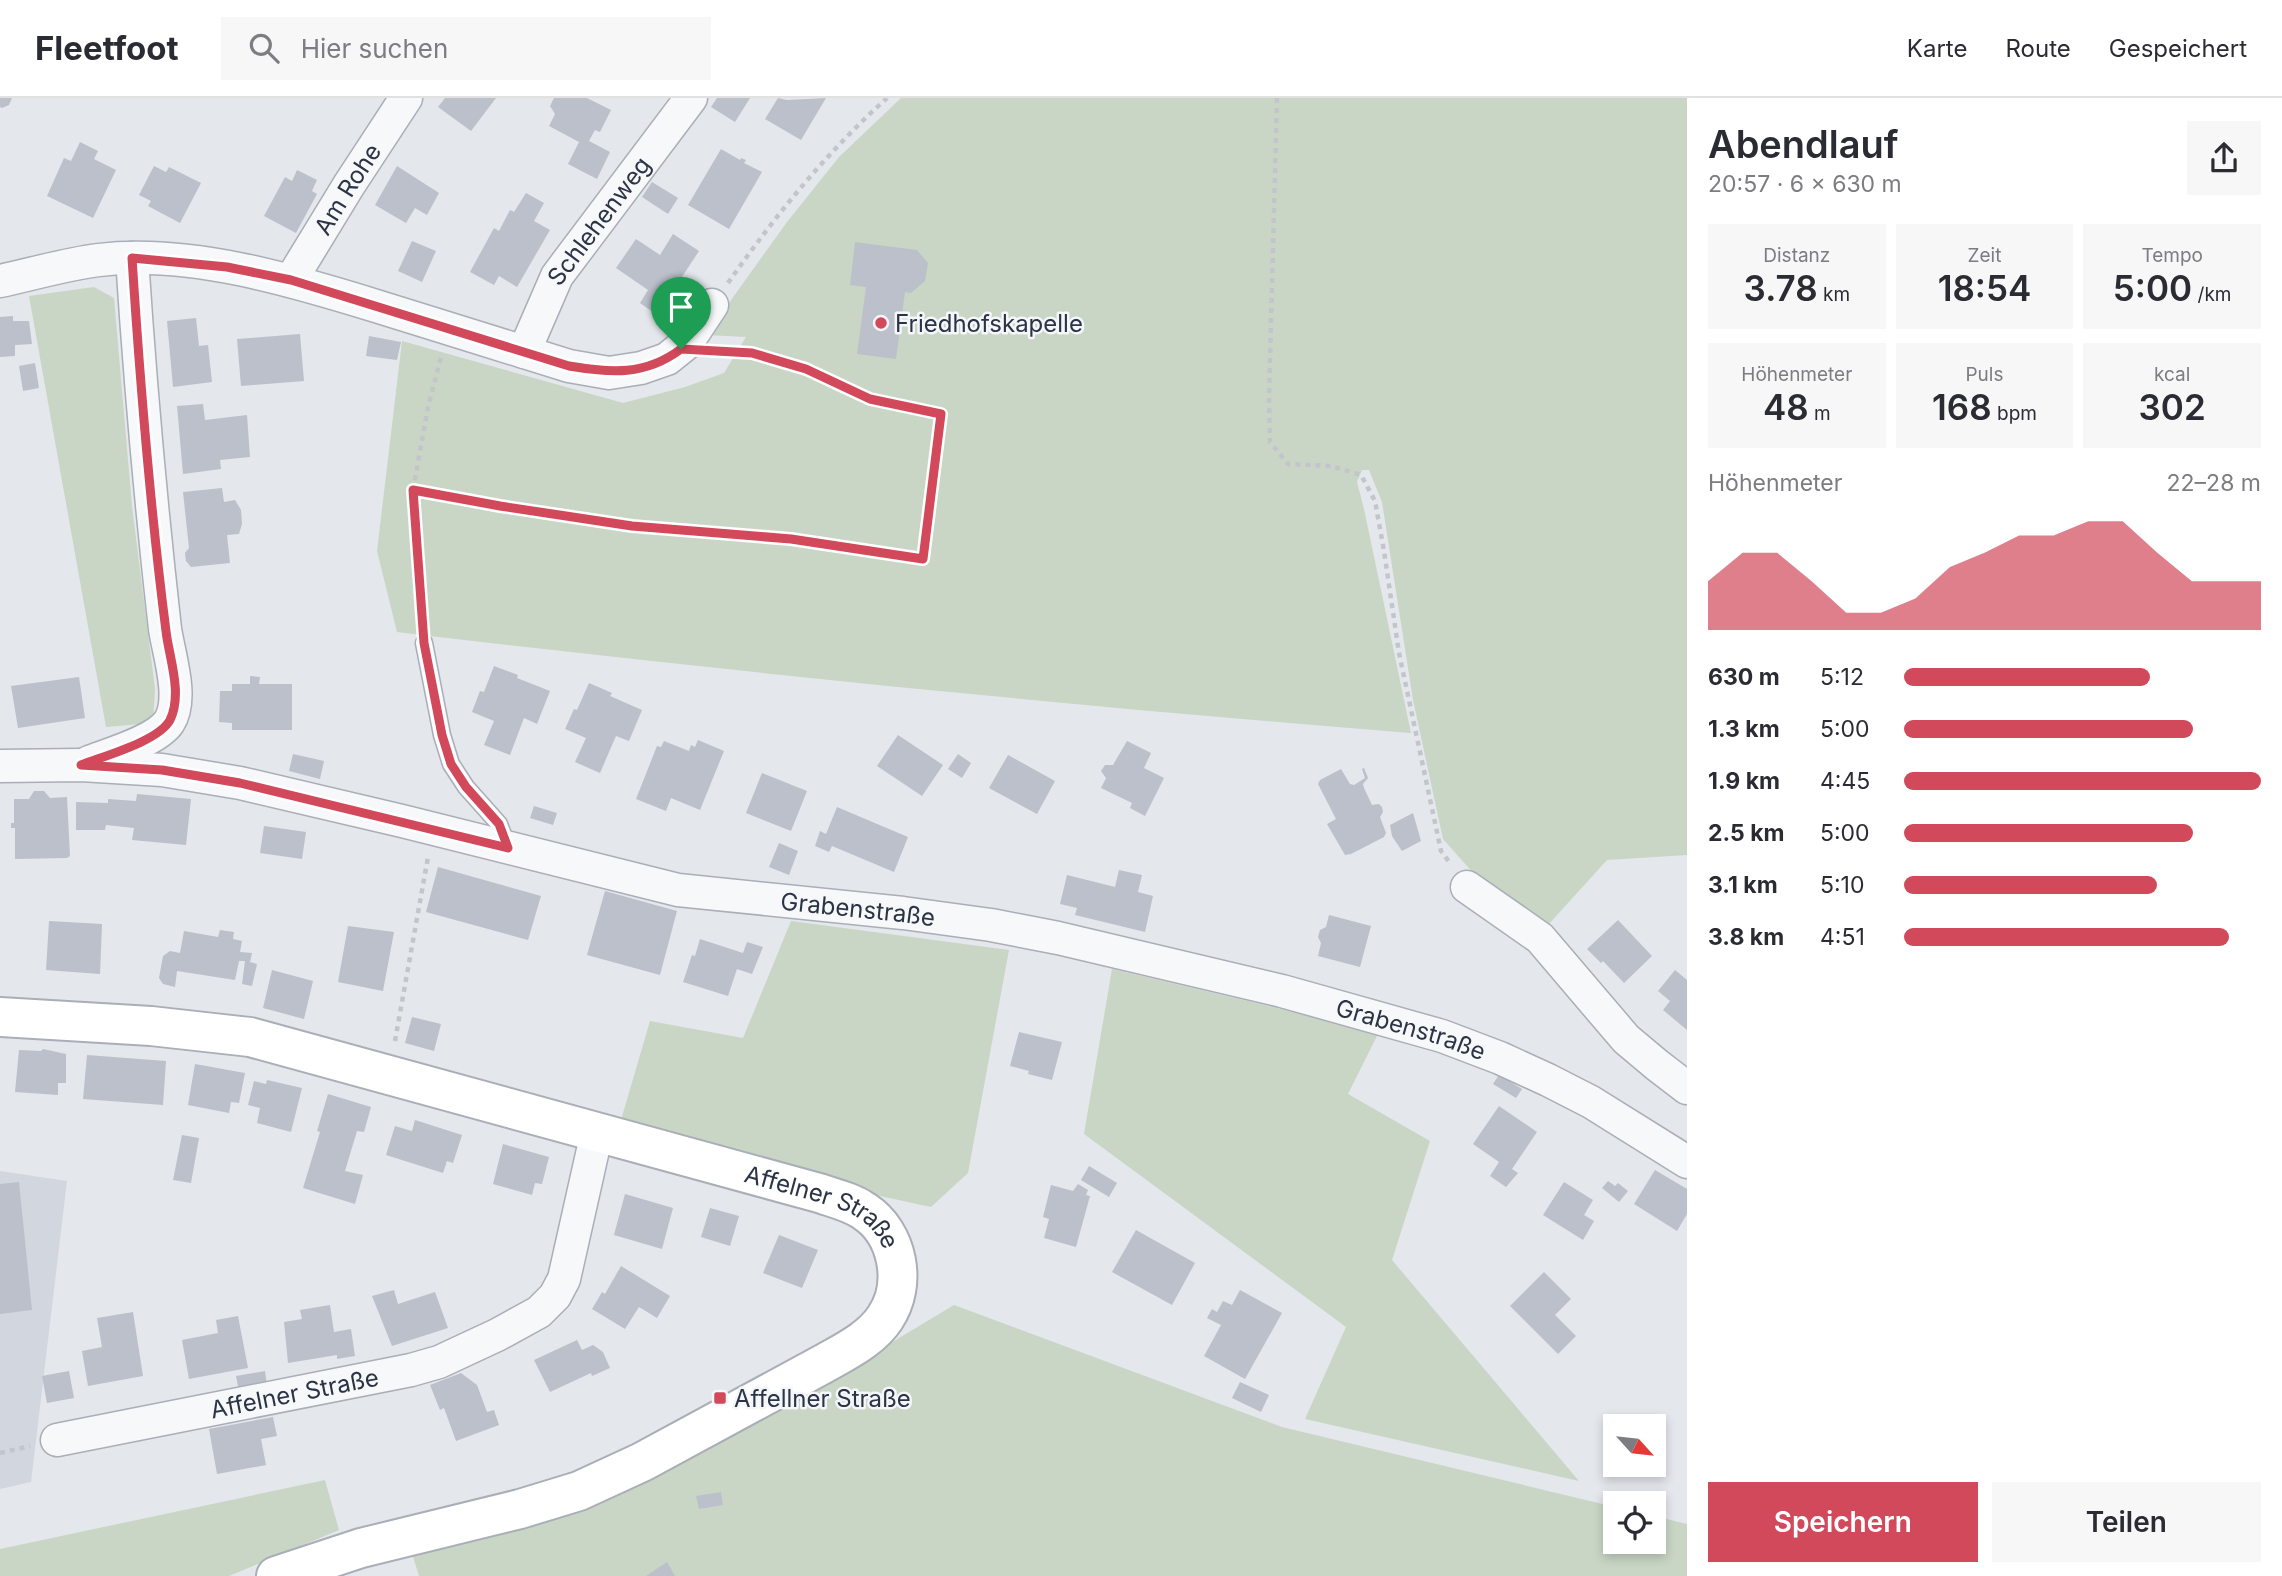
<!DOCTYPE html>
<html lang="de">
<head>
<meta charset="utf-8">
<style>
	:root { --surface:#fff; --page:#f7f7f7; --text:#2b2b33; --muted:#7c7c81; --line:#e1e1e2; --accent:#d1495b }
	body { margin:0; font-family:Inter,sans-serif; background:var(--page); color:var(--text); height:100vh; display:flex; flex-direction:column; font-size:26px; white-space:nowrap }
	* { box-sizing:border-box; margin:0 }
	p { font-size:23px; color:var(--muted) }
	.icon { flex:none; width:38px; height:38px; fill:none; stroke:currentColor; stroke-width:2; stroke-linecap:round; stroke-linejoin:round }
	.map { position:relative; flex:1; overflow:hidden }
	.side { display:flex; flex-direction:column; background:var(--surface); width:595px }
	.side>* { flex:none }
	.needle { width:46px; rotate:117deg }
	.buttons { position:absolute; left:1603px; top:1316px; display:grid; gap:14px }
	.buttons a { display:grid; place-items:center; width:63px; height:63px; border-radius:0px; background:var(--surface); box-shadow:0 4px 10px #0003; font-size:35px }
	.pin { position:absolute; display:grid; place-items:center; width:60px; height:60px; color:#fff; margin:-72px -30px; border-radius:50% 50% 50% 0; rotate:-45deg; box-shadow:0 0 7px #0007 }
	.pin .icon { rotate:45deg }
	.round { display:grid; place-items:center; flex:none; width:74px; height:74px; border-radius:0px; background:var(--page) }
	.summary { display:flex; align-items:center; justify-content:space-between; height:119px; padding:0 21px }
	h1 { font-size:38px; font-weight:600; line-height:52px }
	.figures { display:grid; grid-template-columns:repeat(3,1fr); gap:10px; height:119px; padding:7px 21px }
	.figures div { display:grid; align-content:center; border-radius:0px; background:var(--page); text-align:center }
	.figures b { font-size:35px; font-weight:600 }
	.figures small { font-size:19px; font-weight:400 }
	.figures p { font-size:19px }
	.chart { height:196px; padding:14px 21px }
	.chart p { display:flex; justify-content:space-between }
	.chart svg { width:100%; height:126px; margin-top:7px; fill:var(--accent); opacity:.7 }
	.action { display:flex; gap:14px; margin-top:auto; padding:14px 21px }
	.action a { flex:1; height:80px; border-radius:0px; background:var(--accent); color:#fff; font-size:28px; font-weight:600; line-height:80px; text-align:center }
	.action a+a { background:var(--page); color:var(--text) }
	ul { padding:0 21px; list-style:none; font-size:23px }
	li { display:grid; grid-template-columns:112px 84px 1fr; align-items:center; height:52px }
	li i { height:18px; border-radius:9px; background:var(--accent) }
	header { display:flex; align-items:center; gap:42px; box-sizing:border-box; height:98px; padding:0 35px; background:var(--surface); border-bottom:2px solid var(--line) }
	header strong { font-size:33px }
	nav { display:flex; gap:38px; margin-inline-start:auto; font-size:24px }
	.search { width:490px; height:63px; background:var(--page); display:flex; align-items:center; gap:18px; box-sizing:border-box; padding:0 24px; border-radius:0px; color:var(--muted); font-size:26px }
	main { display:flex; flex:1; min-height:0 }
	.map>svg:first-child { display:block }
	.built { fill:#d2d6de }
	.green { fill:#c9d6c5 }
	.building { fill:#bbc0ca }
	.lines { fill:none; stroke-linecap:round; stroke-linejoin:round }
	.service-casing { stroke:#a9aeb7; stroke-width:19 }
	.minor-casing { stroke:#a9aeb7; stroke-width:35 }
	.secondary-casing { stroke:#a9aeb7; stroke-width:42 }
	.path { stroke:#c2c5cb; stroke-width:4.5; stroke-dasharray:5 5; stroke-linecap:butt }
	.service { stroke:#f7f8fa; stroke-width:16 }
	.minor { stroke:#f7f8fa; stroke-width:32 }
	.secondary { stroke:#fff; stroke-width:38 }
	.route-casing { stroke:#fff; stroke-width:14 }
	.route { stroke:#d1495b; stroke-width:9 }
	.poi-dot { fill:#d1495b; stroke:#f4f6f9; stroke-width:2.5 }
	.labels { text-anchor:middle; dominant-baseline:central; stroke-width:5; stroke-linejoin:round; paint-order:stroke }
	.street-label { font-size:24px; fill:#2b3445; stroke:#f4f6f9 }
	.poi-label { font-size:24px; fill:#2b3445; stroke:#f4f6f9; text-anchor:start }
</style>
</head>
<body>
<header>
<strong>Fleetfoot</strong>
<div class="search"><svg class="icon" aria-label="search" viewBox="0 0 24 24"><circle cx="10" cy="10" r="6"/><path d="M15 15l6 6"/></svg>Hier suchen</div>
<nav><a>Karte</a><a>Route</a><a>Gespeichert</a></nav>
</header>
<main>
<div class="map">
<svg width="1687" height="1478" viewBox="0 0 1687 1478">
	<rect width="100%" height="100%" fill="#e4e7ec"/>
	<!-- built -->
	<path class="built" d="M0 1073 67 1083 31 1384 0 1391Z"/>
	<!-- green -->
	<path class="green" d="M901 0H1687V757L1607 762 1548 827 1475 777 1443 741 1413 602 1382 404 1369 372H1362L1357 384 1364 411 1411 635C1072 608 734 574 397 534L377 453 402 243 623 305 685 289 724 275 746 239 706 237 787 124 839 59Z
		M94 189 114 200 132 408 155 591 153 625 106 629 29 198Z
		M791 823 1009 852 968 1075 931 1109 866 1095 621 1022 650 923 743 940Z
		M1112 871 1379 934 1348 996 1430 1043 1392 1162 1579 1383 1305 1321 1346 1229 1084 1036Z
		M954 1207 1282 1329 1615 1409V1444H1654V1418L1687 1426V1478H419L411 1452 864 1261Z
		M325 1382 339 1432 229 1478H0V1451Z"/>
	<!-- building -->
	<path class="building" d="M0 0H12L9 7 2 10 0 9Z
		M445 0H496L471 33 438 9Z
		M554 0H587L611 12 600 34 595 32 589 43 610 54 597 81 568 66 579 44 549 28 555 16 550 8Z
		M717 0H750L735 24 711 9Z
		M778 0 787 2 826 0 801 42 765 21Z
		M80 44 98 53 94 61 116 72 93 120 47 98 64 60 71 63Z
		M721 51 740 62 741 60 746 62 744 65 762 74 729 131 688 107Z
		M154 68 166 74 169 69 201 85 180 125 148 108 151 103 139 97Z
		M397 68 439 95 427 117 415 110 406 125 375 107Z
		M297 72 317 82 312 93 317 96 296 135 264 118 285 79 292 83Z
		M652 84 678 100 668 116 642 99Z
		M526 95 544 105 534 123 550 132 517 189 499 178 494 187 470 174 494 130 499 133 510 112 514 114Z
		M673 136 699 153 657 217 640 205 648 192 616 170 636 141 660 157Z
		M412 143 436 153 422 184 398 173Z
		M855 144 917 152 928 165 925 183 911 195 905 194 896 261 857 256 866 189 850 187Z
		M13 218V223H29L32 246 15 247V258L0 259V219Z
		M196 220 199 248 208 247 212 284 173 289 167 223Z
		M300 236 304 283 241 288 237 241Z
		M369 238 401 244 397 262 366 258Z
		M35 265 39 290 23 293 19 268Z
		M203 306 205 322 247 317 250 359 220 362 221 371 183 376 177 308Z
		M222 390 224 404 235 402 241 412 242 426 239 436 227 437 230 465 191 469 186 463 185 455 189 450 183 394Z
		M494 568 518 577 517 580 550 593 537 626 524 620 510 657 484 647 494 623 472 614 480 593 484 594Z
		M250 578 260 579 259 586H292V632H232V625L219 624 220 593H232V586H250Z
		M79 579 85 620 18 630 11 588Z
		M589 585 612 595 610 598 642 612 629 643 616 638 600 675 575 664 586 640 565 631 574 611 577 612Z
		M898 637 943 667 922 698 877 668Z
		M698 642 724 653 700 712 671 700 666 713 636 701 657 648 661 649 664 643 689 653 691 647 695 649Z
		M1127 643 1151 655 1144 670 1164 680 1145 718 1130 710 1132 705 1101 690 1106 680 1101 673 1105 667H1113Z
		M293 656 324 663 320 681 289 673Z
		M958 656 971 665 962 680 948 671Z
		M1008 657 1055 683 1037 716 989 690Z
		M1364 670 1368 680 1363 686 1364 690 1372 707 1379 706 1382 709 1383 714 1380 719 1386 735 1384 739 1351 756 1345 757 1327 726 1336 721 1318 686 1320 682 1341 671 1350 686 1354 687 1365 680 1362 671Z
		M762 675 807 693 791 733 746 715Z
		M34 693H44L50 700 67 699 70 758 67 760 15 761V730H11V725H14V701H29Z
		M137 696 191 701 186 747 132 742 134 730 106 727 105 732H76V704L108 705V701L136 703Z
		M534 708 557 715 553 727 530 720Z
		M837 709 908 739 894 774 832 748 829 754 815 748 820 733 826 736Z
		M1413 715 1421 743 1402 753 1392 738 1390 727Z
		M264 728 306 734 302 761 260 755Z
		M779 745 798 753 789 777 769 769Z
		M438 769 541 798 528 842 426 814Z
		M1119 772 1142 777 1138 794 1153 798 1145 834 1075 817 1077 810 1060 806 1067 777 1115 789Z
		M605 793 677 813 660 877 587 857Z
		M1329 817 1371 828 1360 869 1318 858 1321 845 1318 839 1320 832 1326 829Z
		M1618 822 1652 858 1624 885 1603 863 1601 865 1587 851Z
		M49 823 102 826 100 876 46 872Z
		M348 828 394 834 383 893 338 884Z
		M220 832 234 834 233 841 242 843 240 854 252 855 250 864 257 866 252 888 242 886 245 863H239L235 882 177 873 175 889 163 886 159 880 163 858 170 853 180 855 184 833 218 839Z
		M700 841 743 855 747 844 763 849 752 876 737 871 728 898 683 884 692 857 695 858Z
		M272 872 313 883 304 921 263 910Z
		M1675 872 1687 882V932L1663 912 1670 903 1658 893Z
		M412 919 441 926 434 953 405 945Z
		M1019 934 1062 944 1052 982 1028 976 1029 973 1010 968Z
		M43 951 66 956V985H58V997L15 994 19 952 41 953Z
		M87 957 166 963 163 1007 83 1001Z
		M195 966 245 975 239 1005 231 1004 229 1015 188 1007Z
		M1499 977 1522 991 1516 1000 1493 986Z
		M267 982 302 990 291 1034 257 1025 260 1010 248 1007 254 983 266 986Z
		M328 996 371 1009 364 1034 357 1033 345 1073 363 1077 355 1106 303 1090 320 1034 317 1033Z
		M1499 1008 1537 1034 1512 1071 1518 1075 1506 1089 1490 1078 1499 1064 1473 1046Z
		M415 1022 462 1037 453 1065 447 1063 443 1075 386 1057 395 1028 412 1033Z
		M182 1037 199 1040 191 1085 173 1082Z
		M503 1046 549 1059 542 1086 535 1085 532 1097 493 1086Z
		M1089 1068 1117 1085 1109 1099 1081 1082Z
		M1655 1072 1687 1091V1116L1677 1133 1634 1106Z
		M1608 1083 1615 1088 1618 1085 1628 1093 1619 1104 1602 1090Z
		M19 1084 32 1212 0 1216V1086Z
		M1564 1084 1593 1102 1584 1117 1594 1123 1583 1142 1543 1117Z
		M1078 1086 1088 1092 1086 1097 1090 1098 1076 1149 1044 1140 1049 1121 1043 1119 1051 1087 1073 1093Z
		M625 1096 673 1110 662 1151 614 1137Z
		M710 1110 739 1118 730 1148 701 1139Z
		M1136 1132 1195 1165 1172 1207 1112 1174Z
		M779 1137 818 1152 802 1190 763 1175Z
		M621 1168 670 1198 657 1220 639 1209 625 1231 592 1211 602 1194 605 1196Z
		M1544 1174 1571 1201 1555 1217 1576 1238 1558 1256 1510 1208Z
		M394 1192 398 1206 435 1194 448 1230 392 1248 372 1198Z
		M1240 1192 1282 1215 1245 1281 1204 1258 1221 1227 1207 1220 1212 1211 1217 1214 1223 1203 1232 1207Z
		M330 1207 334 1234 351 1231 355 1258 337 1261V1257L288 1265 284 1224 302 1221 300 1212Z
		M133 1214 143 1278 88 1288 82 1253 102 1249 97 1220Z
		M238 1218 248 1270 189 1281 182 1242 218 1235 216 1222Z
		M577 1242 582 1252 593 1247 603 1254 610 1270 592 1278 591 1275 550 1294 534 1262Z
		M69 1273 74 1300 47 1305 42 1278Z
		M265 1273 267 1288 239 1293 236 1278Z
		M461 1275 477 1287 487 1314 494 1312 499 1327 456 1343 444 1310 440 1312 430 1287Z
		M1240 1284 1269 1297 1261 1314 1232 1300Z
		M273 1319 277 1338 261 1341 266 1367 217 1376 209 1331Z
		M721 1394 723 1407 699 1411 696 1398Z
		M667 1464 675 1478H646Z"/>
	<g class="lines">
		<!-- service casing -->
		<g class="service-casing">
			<path id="service" d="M424 545 442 637 451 666 466 689 499 726 508 750"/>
		</g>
		<!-- minor casing -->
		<g class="minor-casing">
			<g id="minor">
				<path id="s1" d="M291 182 349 87 406 0"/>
				<path d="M0 183C33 176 66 166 99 162 188 151 292 182 376 208 440 228 505 248 569 268L609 275 641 270 667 261 687 245 712 207"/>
				<path id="s2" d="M524 254 557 178 691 0"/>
				<path d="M89 664C110 656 156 643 169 624 184 601 169 557 165 531 151 407 140 284 132 160"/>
				<path id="s3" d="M0 668 81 667 162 672 240 685 402 723 678 792 903 815 991 827 1058 840 1282 893 1442 938 1500 960 1548 982 1591 1004 1687 1064"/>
				<path d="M1467 789 1540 840 1626 941 1657 967 1687 990"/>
				<path id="s4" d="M57 1342 411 1272 439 1264 497 1237 539 1214 555 1198 564 1181 597 1034"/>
			</g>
		</g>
		<!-- secondary casing -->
		<g class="secondary-casing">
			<g id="secondary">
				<path id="s5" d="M0 919 151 928 250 939 819 1095C834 1100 851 1104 864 1113 898 1135 908 1186 885 1220 871 1241 846 1253 825 1265L642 1364 579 1393 520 1411 361 1450 276 1478"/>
			</g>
		</g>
		<!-- path -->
		<path class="path" d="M1277 0 1269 299 1270 344 1288 366 1331 368 1361 377 1375 403 1384 453 1399 555 1441 753 1450 765
			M728 185C775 118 826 55 887 0
			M413 392 428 309 441 259
			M422 525 413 392 500 408 632 428 791 441 923 462 941 316 870 301 806 271 753 255 716 253
			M395 943 428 759
			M0 1355 30 1348"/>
		<!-- service -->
		<use href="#service" class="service"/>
		<!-- minor -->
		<use href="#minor" class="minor"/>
		<!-- secondary -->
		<use href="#secondary" class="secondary"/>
	</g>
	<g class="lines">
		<!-- route casing -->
		<g class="route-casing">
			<path id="route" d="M132 160 227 169 291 182 569 268C611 275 645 278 681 251L752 255 806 271 870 301 941 316 923 461 791 441 632 428 500 408 413 392 424 545 442 637 451 666 466 689 499 726 508 750 240 685 162 672 81 667C104 658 159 643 170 622 183 595 169 560 166 533 150 409 140 284 132 160Z"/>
		</g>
		<!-- route -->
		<use href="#route" class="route"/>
	</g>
	<!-- markers -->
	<g class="poi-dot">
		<circle cx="881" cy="225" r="7"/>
		<rect x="713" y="1293" width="14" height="14" rx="3.5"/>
	</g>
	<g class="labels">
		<!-- street labels -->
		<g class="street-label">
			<text stroke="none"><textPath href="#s1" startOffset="107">Am Rohe</textPath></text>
			<text stroke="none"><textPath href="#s2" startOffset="152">Schlehenweg</textPath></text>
			<text stroke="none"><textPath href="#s3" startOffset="873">Grabenstraße</textPath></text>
			<text stroke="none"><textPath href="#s3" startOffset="1440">Grabenstraße</textPath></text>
			<text stroke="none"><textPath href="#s5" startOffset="850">Affelner Straße</textPath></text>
			<text stroke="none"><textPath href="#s4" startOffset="242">Affelner Straße</textPath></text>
		</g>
		<!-- poi labels -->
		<g class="poi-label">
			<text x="895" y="225">Friedhofskapelle</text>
			<text x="734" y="1300">Affellner Straße</text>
		</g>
	</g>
</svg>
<div class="buttons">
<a><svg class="needle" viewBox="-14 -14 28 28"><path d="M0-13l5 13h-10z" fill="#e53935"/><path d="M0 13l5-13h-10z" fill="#7c7c81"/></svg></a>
<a><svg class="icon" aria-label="locate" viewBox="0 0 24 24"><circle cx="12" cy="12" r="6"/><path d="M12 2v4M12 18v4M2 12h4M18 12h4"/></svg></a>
</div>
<div class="pin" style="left:681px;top:251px;background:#1e9e55"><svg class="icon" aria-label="arrive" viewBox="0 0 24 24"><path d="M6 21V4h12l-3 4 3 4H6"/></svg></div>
</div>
<section class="side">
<div class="summary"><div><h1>Abendlauf</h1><p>20:57 · 6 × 630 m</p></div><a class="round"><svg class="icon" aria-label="share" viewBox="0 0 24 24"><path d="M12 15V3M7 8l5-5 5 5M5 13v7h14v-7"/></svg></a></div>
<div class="figures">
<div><p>Distanz</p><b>3.78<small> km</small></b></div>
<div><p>Zeit</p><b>18:54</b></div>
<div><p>Tempo</p><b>5:00<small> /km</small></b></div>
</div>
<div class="figures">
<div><p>Höhenmeter</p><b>48<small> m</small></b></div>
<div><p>Puls</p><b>168<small> bpm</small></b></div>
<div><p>kcal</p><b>302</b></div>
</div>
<div class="chart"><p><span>Höhenmeter</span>22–28 m</p>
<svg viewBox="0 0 160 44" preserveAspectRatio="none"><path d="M0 44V27L10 17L20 17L30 27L40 38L50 38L60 33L70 22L80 17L90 11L100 11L110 6L120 6L130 17L140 27L150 27L160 27V44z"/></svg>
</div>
<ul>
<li><b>630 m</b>5:12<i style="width:69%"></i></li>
<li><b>1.3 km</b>5:00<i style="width:81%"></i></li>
<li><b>1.9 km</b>4:45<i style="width:100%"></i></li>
<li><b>2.5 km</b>5:00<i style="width:81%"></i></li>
<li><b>3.1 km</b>5:10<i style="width:71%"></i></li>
<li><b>3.8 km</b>4:51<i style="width:91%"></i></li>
</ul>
<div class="action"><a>Speichern</a><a>Teilen</a></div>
</section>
</main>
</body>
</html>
